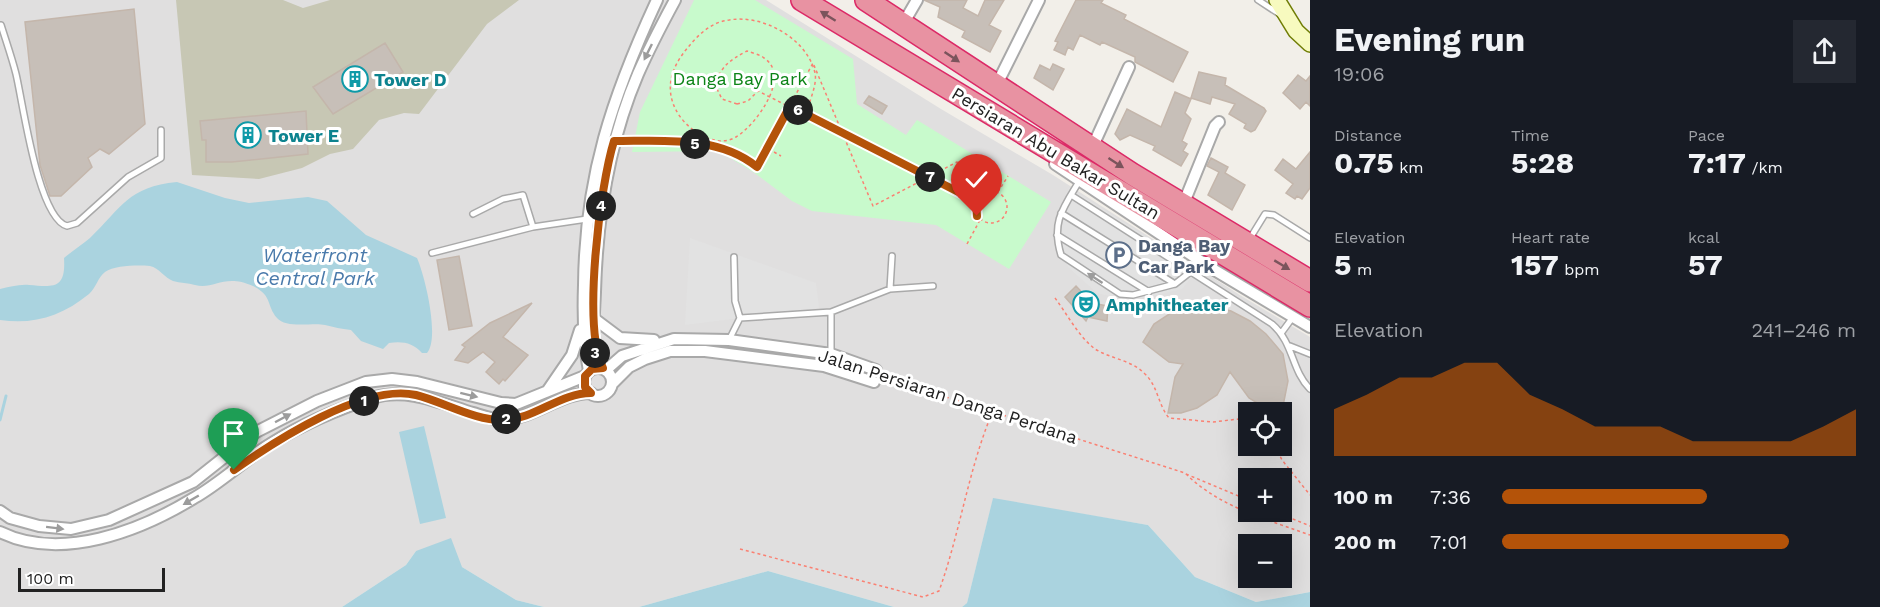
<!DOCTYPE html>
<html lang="en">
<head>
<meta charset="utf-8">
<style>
	:root { --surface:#171b24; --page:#242831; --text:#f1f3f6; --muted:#9ea1a6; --accent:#b45309 }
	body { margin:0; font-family:"Work Sans",sans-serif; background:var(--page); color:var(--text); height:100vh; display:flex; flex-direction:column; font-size:22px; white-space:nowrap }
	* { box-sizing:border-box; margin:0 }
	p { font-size:20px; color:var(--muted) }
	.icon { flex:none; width:33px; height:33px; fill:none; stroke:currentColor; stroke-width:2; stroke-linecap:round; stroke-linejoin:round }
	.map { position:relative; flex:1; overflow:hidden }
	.details { display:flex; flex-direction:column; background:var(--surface); width:570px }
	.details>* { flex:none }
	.buttons { position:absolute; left:1238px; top:402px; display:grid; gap:12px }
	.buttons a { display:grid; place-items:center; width:54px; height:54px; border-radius:0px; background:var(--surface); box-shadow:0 6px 24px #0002; font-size:30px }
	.scale { position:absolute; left:18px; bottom:15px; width:147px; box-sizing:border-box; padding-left:6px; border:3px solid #222; border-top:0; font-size:16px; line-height:21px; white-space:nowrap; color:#222; -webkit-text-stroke:4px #fff; paint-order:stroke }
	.pin { position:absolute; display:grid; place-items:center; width:51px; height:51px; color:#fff; margin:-62px -26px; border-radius:50% 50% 50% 0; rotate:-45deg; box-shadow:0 0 6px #0007 }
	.pin .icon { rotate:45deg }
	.km { position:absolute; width:30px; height:30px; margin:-15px; border-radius:50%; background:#222; color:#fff; font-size:16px; line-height:30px; text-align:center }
	.round { display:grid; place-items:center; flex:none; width:63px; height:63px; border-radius:0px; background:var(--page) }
	.overview { display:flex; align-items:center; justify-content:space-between; height:102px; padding:0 24px }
	h1 { font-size:33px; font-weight:700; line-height:45px }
	.stats { display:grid; grid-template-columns:repeat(3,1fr); gap:9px; height:102px; padding:6px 24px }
	.stats div { display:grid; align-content:center }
	.stats b { font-size:30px; font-weight:700 }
	.stats small { font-size:16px; font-weight:400 }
	.stats p { font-size:16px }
	.chart { height:168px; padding:12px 24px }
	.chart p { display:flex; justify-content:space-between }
	.chart svg { width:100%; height:108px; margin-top:6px; fill:var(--accent); opacity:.7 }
	ul { padding:0 24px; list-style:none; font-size:20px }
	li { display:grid; grid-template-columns:96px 72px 1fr; align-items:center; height:45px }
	li i { height:15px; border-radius:8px; background:var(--accent) }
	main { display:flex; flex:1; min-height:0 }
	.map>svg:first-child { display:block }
	.residential { fill:#e0dfdf; fill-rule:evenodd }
	.construction { fill:#c7c7b4 }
	.park { fill:#c8facc }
	.parking { fill:#e2e2e2 }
	.water { fill:#aad3df }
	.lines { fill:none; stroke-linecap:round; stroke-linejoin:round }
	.stream { stroke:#aad3df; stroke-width:3 }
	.building { fill:#c7bfb8; stroke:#c4b6ab; stroke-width:1.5 }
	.lane-casing { stroke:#a9a9a9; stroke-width:8 }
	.street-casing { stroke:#a9a9a9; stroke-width:14 }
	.secondary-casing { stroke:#707d05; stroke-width:18 }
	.highway-casing { stroke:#dc2a67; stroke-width:24 }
	.path { stroke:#fa8072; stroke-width:1.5; stroke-dasharray:3 3; stroke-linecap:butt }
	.lane { stroke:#fff; stroke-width:5 }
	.street { stroke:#fff; stroke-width:10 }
	.secondary { stroke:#f7fabf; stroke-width:15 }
	.highway { stroke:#e892a2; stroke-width:21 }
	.path-bridge { stroke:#fa8072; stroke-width:1.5; stroke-dasharray:3 3; stroke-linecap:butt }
	.oneway { fill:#7b545c }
	.oneway2 { fill:#9c9c9c }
	.route-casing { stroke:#fff; stroke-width:12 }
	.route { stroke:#b45309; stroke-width:8 }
	.labels { text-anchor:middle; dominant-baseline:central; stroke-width:6; stroke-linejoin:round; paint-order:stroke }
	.park-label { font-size:18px; fill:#0c8416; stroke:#fff }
	.culture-label { font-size:18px; font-weight:bold; fill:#0d838f; stroke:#fff; text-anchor:start }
	.street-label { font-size:18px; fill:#222; stroke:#fff }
	.service-label { font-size:18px; font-weight:bold; fill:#4e5e75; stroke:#fff; text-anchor:start }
	.water-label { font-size:20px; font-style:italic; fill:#4a7aab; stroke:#fff }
</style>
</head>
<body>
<main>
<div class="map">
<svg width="1310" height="607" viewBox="0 0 1310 607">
	<rect width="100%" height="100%" fill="#f2efe9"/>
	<!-- residential -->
	<path class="residential" d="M0 0H766L941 109 1053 175 1243 297 1310 337V592L1256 602 1195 577 1148 525 993 499 967 603 962 607H894L768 571 639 607H544L516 600 462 567 416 551 406 565 342 607H0ZM1248 412H1281V446H1248ZM1248 478H1281V512H1248ZM1248 544H1281V578H1248Z"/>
	<!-- construction -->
	<path class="construction" d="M176 0H283L303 8 330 0H519L487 24 419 114 404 113 379 120 353 149 330 154 302 168 259 179 192 175Z"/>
	<!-- park -->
	<path class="park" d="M694 0H755L853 59 857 104 906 135 917 120 1051 202 1009 269 936 225 812 211 792 201 756 174 719 151 632 152 640 112Z"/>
	<!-- parking -->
	<path class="parking" d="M1069 188 1198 269 1182 289 1131 301 1097 293 1068 267 1058 242 1056 221Z
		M690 238 816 283 819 308 685 325Z"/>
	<!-- water -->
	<path class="water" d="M177 182 225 198 249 203 308 197 327 201 366 235 417 258C425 276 440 338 427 353H422C413 343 403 341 389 343L383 349 361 341 351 330C341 329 334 327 325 325 314 322 286 329 277 318 266 305 273 296 253 286 224 273 214 290 195 285 188 283 180 283 173 281 165 278 159 268 150 266 139 265 115 265 105 272 98 277 96 288 89 294 62 316 34 325 0 320V289C9 287 20 284 29 285 54 287 66 289 64 258 72 251 82 245 90 238 122 207 128 187 177 182Z
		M424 426 446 518 420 524 399 432Z
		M993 498 1148 525 1195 577 1256 602 1310 592V607H962L967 603Z
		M451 538 462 567 516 600 544 607H342L406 565 416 551Z
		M768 571 894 607H639Z"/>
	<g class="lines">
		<!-- stream -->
		<path class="stream" d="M0 420 6 396"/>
	</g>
	<!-- building -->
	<path class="building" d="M924 0H967L963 8 978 16 985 0H1004L989 25 1001 31 990 52 962 37 965 31 938 17 940 7Z
		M1076 0H1103L1101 3 1126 15 1124 19 1188 52 1173 82 1135 62V57L1102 42 1100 45 1080 35 1073 50 1068 47 1065 55 1054 50 1058 42 1055 41Z
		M134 9 145 124 109 154 100 149 88 158 92 167 61 196H50L40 165 25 22Z
		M385 43 403 72 333 114 313 87Z
		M1053 64 1064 69 1053 90 1034 78 1040 65 1050 70Z
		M1199 72 1226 78 1225 85 1264 108 1266 111 1255 130 1251 132 1244 128 1246 124 1229 114 1235 104 1212 97 1210 104 1191 98Z
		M1298 75 1306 81 1310 76V106L1306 102 1300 109 1283 93Z
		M1175 92 1191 99 1185 113 1191 119 1182 141 1187 144 1183 151 1188 154 1181 166 1153 150 1155 146 1130 135 1120 140 1115 134 1127 109 1161 127Z
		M869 96 887 106 882 114 864 103Z
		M306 111 308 154 232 162H206V140H202L200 121Z
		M1310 152V188L1302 199 1297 196 1295 199 1286 193 1293 184 1275 170 1283 159 1296 169Z
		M1211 158 1228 167 1225 173 1245 185 1232 210 1208 195 1219 172 1207 166Z
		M459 256 472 326 449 330 437 260Z
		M1076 286 1092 303 1108 306 1107 321 1088 317 1086 321 1065 297Z
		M532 303 503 337 528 355 505 381 503 379 499 384 486 372 495 362 483 352 468 363 455 360 465 347 462 345 490 323Z
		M1207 305 1231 311 1250 321 1266 334 1283 354 1288 381 1282 411 1267 409 1249 398 1230 372 1217 395 1197 408 1181 413H1168L1175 377 1183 364 1169 362 1143 342 1154 324 1177 309Z"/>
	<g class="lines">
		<!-- lane casing -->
		<g class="lane-casing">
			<path id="lane" d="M1258 0 1281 15
				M1 25C6 41 12 58 16 74 23 103 38 218 67 226L77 223 128 177 161 158V130
				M616 141C663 141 719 135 757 167L767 148
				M1080 180C1063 208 1051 222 1061 255L1120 294 1133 295 1175 284 1203 262
				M1071 195 1272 324C1294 343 1291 370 1310 389
				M1061 213 1175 284
				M473 214 503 199 523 195 533 227
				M1057 235 1149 292
				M1249 240 1265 214 1274 215 1310 238
				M432 253 533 227 587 219
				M890 289 892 256
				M831 312 890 289 933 286
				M740 318 831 312V354
				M1282 332 1293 317
				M729 340 740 318 735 301 734 257
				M1290 346 1310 354"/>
		</g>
		<!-- street casing -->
		<g class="street-casing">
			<path id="street" d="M903 24 917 0
				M996 86 1039 0
				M1092 148 1129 67
				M1055 164 1211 268 1310 327
				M1183 205 1215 126 1219 122
				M592 317 620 338 654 340
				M603 368C590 344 594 319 595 292 597 217 608 144 638 74 649 49 662 24 675 0
				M584 382a14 14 0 1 1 28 0a14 14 0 1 1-28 0Z
				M606 370 622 356 674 339 729 340 831 354 876 370
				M589 371C583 342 583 314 584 285 585 177 612 97 657 0
				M613 383 629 367 645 359 670 351H705L824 366 874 382
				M548 390 572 355 580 330
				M0 511 10 518 39 526 71 529 109 520 193 482 256 432 317 401 366 382 392 379 417 382 501 403 516 404 585 376
				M0 532C61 562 140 531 194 498 222 482 245 459 272 443 303 424 338 409 372 398 407 387 440 403 473 413 483 416 494 420 504 420 535 418 560 393 591 393"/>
		</g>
		<!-- secondary casing -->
		<g class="secondary-casing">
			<path id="secondary" d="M1277 0 1296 31 1310 44"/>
		</g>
		<!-- highway casing -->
		<g class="highway-casing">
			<path id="highway" d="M802 0 1310 306
				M866 0 1132 174 1310 281"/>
		</g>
		<!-- path -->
		<path class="path" d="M737 104 748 101 758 91 976 201
			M805 112 809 104
			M771 140 813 63 873 206 957 162 983 193
			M774 152 781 156
			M975 207a16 16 0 1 1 32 0a16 16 0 1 1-32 0Z
			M998 192 1008 176
			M967 244 980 220
			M1055 298C1067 314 1079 337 1095 349 1111 359 1132 360 1145 374 1158 386 1158 405 1169 418L1213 422 1239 419 1248 422
			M883 377 1185 473C1219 507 1266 519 1310 535
			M1275 446 1282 460 1310 495
			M1186 474 1248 500
			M1276 512 1310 526
			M740 549 923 597 939 591C960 533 968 471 992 413"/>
		<!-- lane -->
		<use href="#lane" class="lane"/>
		<!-- street -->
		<use href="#street" class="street"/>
		<!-- secondary -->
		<use href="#secondary" class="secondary"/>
		<!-- highway -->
		<use href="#highway" class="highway"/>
		<!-- path-bridge -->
		<path class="path-bridge" d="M737 104 722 99 715 85C721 66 730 60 747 51 752 53 759 54 764 58 792 76 756 125 736 137 714 150 685 128 676 110 665 89 671 69 685 51 696 37 710 22 729 20 762 14 807 38 815 73 817 82 812 95 809 104"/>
	</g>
	<!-- one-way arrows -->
	<defs><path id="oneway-solid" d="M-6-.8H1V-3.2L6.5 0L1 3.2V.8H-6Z" transform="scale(1.5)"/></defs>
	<g class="oneway">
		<use href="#oneway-solid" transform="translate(828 16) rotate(-148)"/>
		<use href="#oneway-solid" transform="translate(952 57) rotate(34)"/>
		<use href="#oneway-solid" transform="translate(1116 163) rotate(33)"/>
		<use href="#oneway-solid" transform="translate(1282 265) rotate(31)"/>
	</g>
	<g class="oneway2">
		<use href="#oneway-solid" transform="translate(648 52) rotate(116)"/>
		<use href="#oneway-solid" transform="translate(1095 278) rotate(-147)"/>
		<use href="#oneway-solid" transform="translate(469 395) rotate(14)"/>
		<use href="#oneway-solid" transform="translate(283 418) rotate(-28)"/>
		<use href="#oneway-solid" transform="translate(191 500) rotate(150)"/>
		<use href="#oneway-solid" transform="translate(55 528) rotate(7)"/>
	</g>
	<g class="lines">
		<!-- route casing -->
		<g class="route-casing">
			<path id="route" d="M234 470C275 441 364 383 416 395 444 402 475 421 504 420 535 419 560 393 591 393L585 387V376L592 369 603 368C582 327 600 186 614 141 662 141 718 135 757 167L790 106 976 201 977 216"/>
		</g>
		<!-- route -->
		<use href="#route" class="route"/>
	</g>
	<!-- icons -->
	<defs>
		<g id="building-ring" transform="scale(1.35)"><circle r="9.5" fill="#fff" stroke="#0f9aa8" stroke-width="1.5"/><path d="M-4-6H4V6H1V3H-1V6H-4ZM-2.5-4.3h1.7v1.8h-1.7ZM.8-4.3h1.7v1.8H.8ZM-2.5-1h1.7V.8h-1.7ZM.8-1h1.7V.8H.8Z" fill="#0f9aa8"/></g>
		<g id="parking-ring" transform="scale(1.35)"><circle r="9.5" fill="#fff" stroke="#5c6f8a" stroke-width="1.5"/><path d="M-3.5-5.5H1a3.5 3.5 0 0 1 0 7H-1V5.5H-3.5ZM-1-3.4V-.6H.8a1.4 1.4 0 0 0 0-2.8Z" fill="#5c6f8a"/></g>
		<g id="theatre-ring" transform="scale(1.35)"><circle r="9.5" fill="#fff" stroke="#0f9aa8" stroke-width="1.5"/><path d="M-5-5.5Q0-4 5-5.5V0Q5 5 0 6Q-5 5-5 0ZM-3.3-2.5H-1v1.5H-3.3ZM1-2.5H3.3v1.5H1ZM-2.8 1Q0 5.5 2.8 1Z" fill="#0f9aa8"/></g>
	</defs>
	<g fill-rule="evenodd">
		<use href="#building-ring" x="355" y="79"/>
		<use href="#building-ring" x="248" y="135"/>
		<use href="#parking-ring" x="1119" y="255"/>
		<use href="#theatre-ring" x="1086" y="304"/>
	</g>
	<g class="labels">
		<!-- park labels -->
		<g class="park-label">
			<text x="740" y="78">Danga Bay Park</text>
		</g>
		<!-- culture labels -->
		<g class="culture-label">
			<text x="374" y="79">Tower D</text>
			<text x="268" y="135">Tower E</text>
			<text x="1106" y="304">Amphitheater</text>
		</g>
		<!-- street labels -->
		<g class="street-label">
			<text transform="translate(1056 153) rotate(31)">Persiaran Abu Bakar Sultan</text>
			<text transform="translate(948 396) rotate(18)">Jalan Persiaran Danga Perdana</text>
		</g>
		<!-- service labels -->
		<g class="service-label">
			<text x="1138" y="245">Danga Bay<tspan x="1138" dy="21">Car Park</tspan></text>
		</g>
		<!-- water labels -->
		<g class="water-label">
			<text x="315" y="255">Waterfront<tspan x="315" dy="23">Central Park</tspan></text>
		</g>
	</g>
</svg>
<div class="buttons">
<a><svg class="icon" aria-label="locate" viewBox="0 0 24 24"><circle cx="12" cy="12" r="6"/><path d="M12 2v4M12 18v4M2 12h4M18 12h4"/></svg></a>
<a>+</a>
<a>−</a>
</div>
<div class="scale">100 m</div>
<div class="pin" style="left:234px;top:470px;background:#1e9e55"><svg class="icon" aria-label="arrive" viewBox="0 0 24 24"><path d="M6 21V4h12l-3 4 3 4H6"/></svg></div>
<div class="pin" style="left:977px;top:216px;background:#d93025"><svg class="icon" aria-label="check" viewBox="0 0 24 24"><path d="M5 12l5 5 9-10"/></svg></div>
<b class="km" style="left:364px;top:401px">1</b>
<b class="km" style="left:506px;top:419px">2</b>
<b class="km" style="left:595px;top:353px">3</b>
<b class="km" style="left:601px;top:206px">4</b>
<b class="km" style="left:695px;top:144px">5</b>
<b class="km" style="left:798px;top:110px">6</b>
<b class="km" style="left:930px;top:177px">7</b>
</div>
<section class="details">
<div class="overview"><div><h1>Evening run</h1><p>19:06</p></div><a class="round"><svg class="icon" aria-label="share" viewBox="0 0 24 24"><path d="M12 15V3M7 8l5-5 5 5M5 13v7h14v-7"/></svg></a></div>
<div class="stats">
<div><p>Distance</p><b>0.75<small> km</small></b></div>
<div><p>Time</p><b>5:28</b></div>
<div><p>Pace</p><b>7:17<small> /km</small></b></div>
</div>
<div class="stats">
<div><p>Elevation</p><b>5<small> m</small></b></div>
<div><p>Heart rate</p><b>157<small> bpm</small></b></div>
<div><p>kcal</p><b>57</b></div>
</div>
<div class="chart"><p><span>Elevation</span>241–246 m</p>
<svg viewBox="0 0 160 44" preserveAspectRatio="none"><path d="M0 44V25L10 19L20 12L30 12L40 6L50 6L60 19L70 25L80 32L90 32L100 32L110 38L120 38L130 38L140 38L150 32L160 25V44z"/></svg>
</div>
<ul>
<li><b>100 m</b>7:36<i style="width:58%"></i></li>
<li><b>200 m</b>7:01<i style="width:81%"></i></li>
</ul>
</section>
</main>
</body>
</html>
